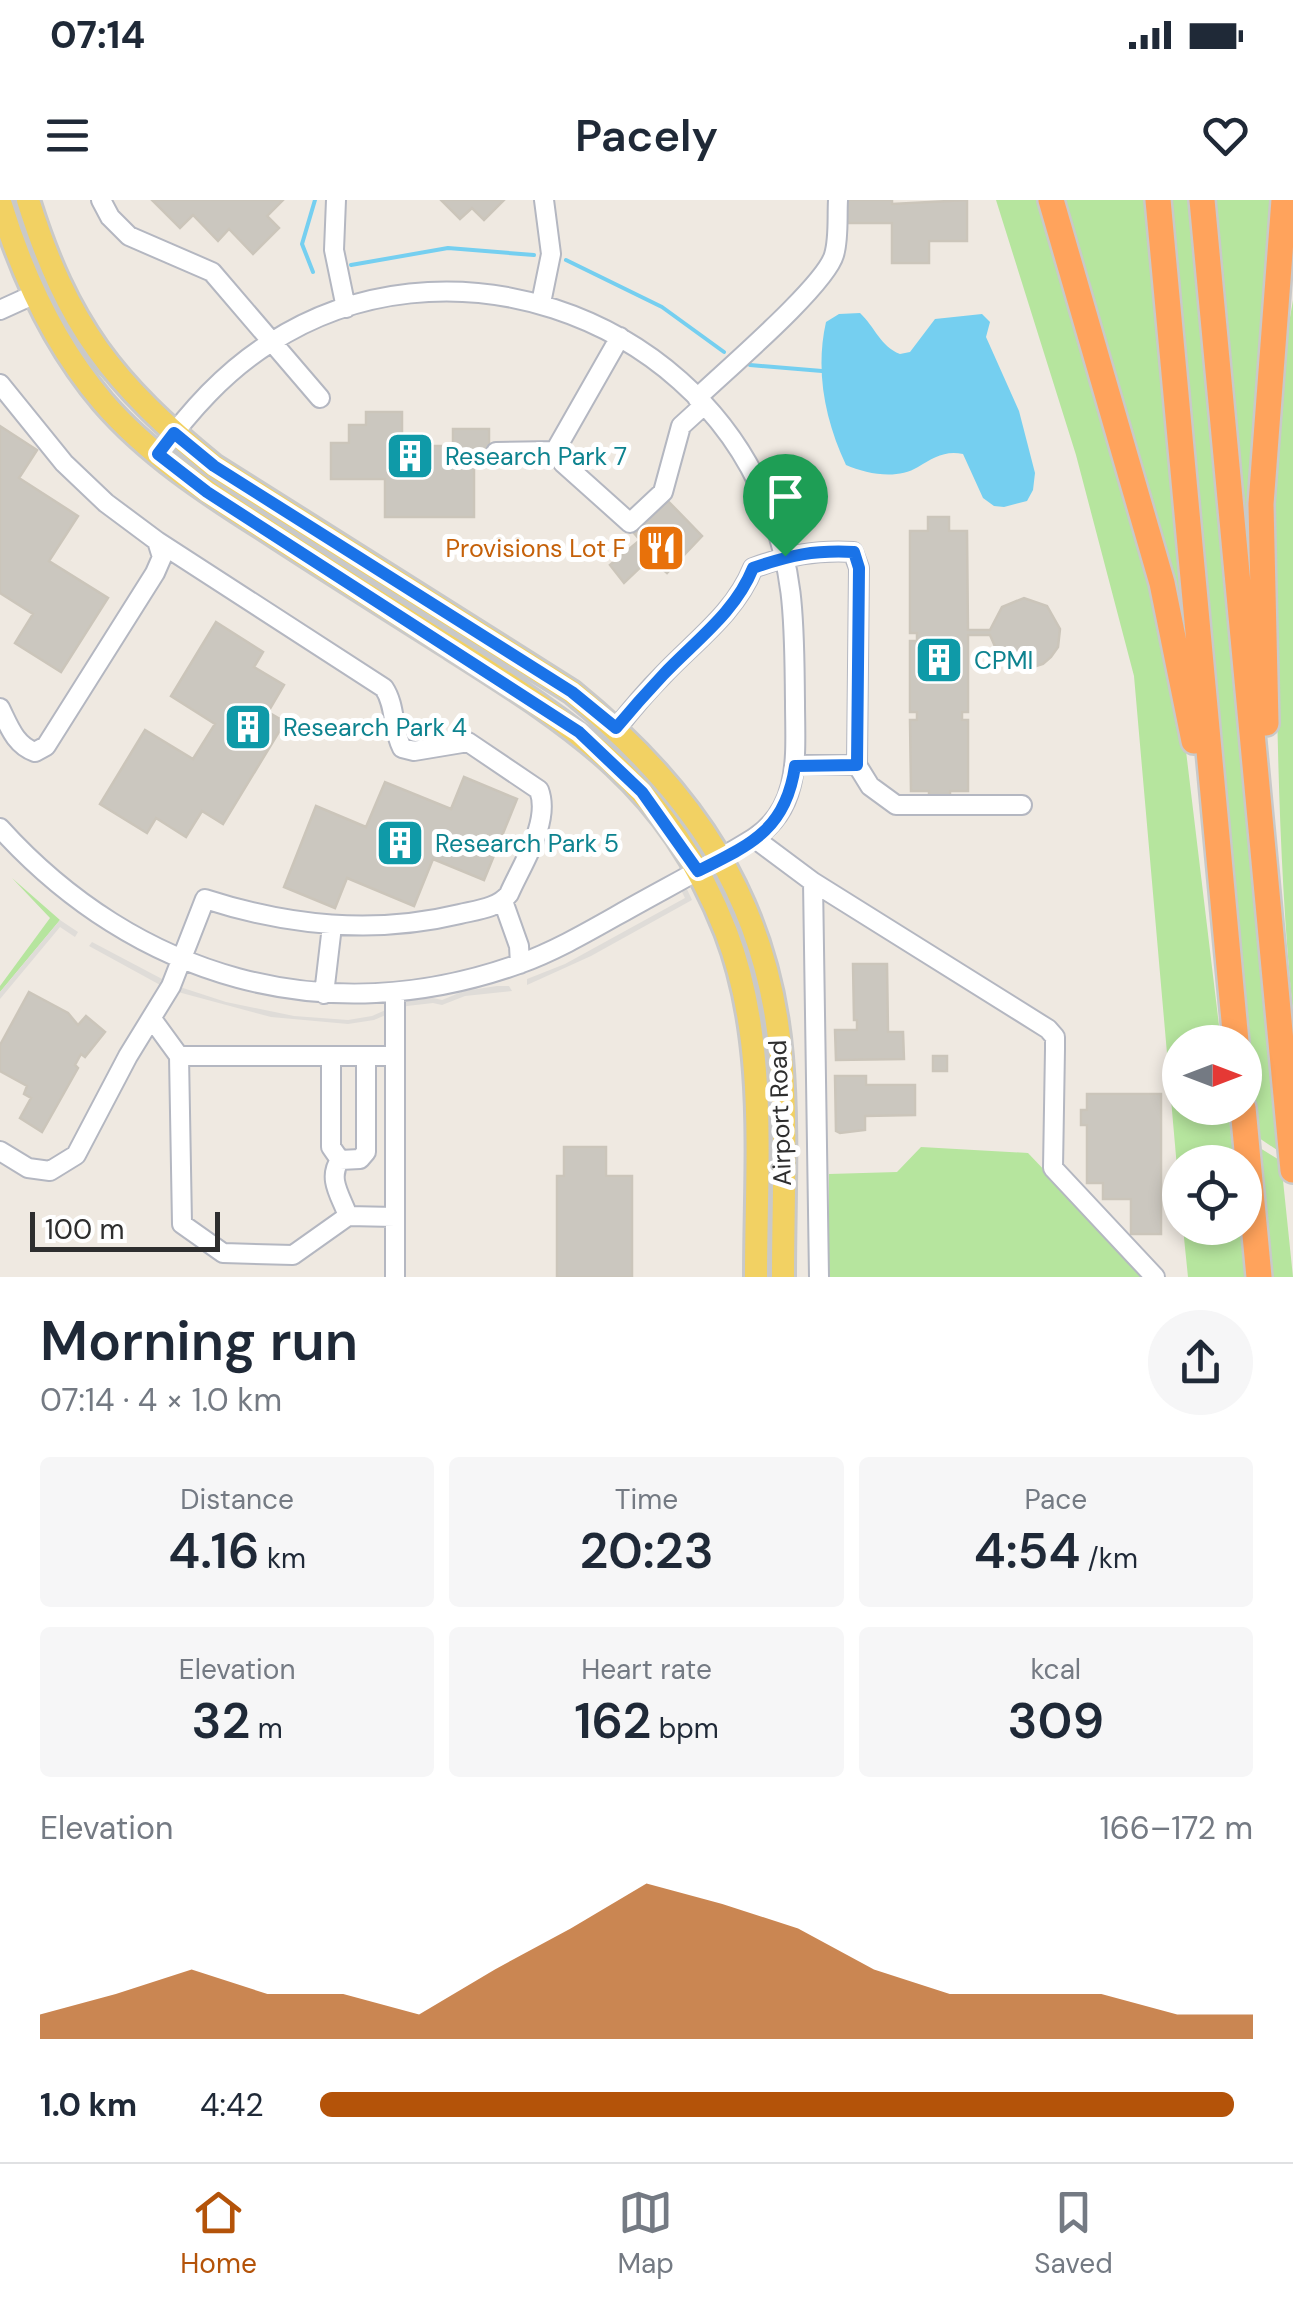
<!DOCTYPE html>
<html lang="en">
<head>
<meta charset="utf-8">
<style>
	:root { --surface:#fff; --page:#f6f6f7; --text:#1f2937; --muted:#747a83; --line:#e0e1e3; --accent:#b45309 }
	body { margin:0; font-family:"DM Sans",sans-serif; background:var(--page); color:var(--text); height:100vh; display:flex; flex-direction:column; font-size:38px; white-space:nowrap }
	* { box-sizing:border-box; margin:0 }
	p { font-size:32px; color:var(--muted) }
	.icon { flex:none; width:55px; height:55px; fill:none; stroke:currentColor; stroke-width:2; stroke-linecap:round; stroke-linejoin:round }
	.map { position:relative; height:1077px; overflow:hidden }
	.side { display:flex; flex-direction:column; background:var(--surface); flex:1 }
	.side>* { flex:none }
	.needle { width:65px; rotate:90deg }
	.buttons { position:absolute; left:1162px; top:825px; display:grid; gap:20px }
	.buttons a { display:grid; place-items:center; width:100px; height:100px; border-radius:50%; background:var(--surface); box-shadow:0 5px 15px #0003; font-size:50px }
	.scale { position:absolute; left:30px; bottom:25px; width:190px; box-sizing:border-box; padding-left:10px; border:5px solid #2e2e2e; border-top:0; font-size:28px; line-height:35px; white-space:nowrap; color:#2e2e2e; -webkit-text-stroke:8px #fff; paint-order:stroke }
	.pin { position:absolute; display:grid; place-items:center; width:85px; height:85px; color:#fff; margin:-102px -42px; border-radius:50% 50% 50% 0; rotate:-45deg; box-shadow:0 0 10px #0007 }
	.pin .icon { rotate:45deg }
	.round { display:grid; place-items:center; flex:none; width:105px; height:105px; border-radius:52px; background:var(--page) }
	.overview { display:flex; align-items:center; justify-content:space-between; height:170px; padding:0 40px }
	h1 { font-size:55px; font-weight:600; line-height:75px }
	.stats { display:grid; grid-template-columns:repeat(3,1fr); gap:15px; height:170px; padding:10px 40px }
	.stats div { display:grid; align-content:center; border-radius:10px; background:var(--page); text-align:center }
	.stats b { font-size:50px; font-weight:600 }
	.stats small { font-size:28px; font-weight:400 }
	.stats p { font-size:28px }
	.chart { height:280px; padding:20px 40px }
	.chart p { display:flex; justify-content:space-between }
	.chart svg { width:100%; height:180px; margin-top:10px; fill:var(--accent); opacity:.7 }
	ul { padding:0 40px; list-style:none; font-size:32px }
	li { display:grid; grid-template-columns:160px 120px 1fr; align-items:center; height:75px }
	li i { height:25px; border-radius:12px; background:var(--accent) }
	.status { display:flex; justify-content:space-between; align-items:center; height:70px; padding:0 50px; background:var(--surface); direction:ltr }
	.status svg { height:28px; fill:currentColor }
	header { display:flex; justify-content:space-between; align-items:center; height:130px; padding:0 40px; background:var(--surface); font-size:45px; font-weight:600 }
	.tabs { display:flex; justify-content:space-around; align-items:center; height:140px; border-top:2px solid var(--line); background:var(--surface); font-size:28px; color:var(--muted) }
	.tabs a { display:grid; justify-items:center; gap:5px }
	.tabs .selected { color:var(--accent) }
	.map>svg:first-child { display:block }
	.green { fill:#b6e59e }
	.plaza { fill:#dfdcd8 }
	.water { fill:#75cff0 }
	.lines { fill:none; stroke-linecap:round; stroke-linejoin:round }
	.stream { stroke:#75cff0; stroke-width:4 }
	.building { fill:#cbc7bf; stroke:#cbc5ba; stroke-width:2.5 }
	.minor-casing { stroke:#b4b7c1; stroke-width:22 }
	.major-casing { stroke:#c9c9c9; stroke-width:28 }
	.highway-casing { stroke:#c9c9c9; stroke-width:30 }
	.minor { stroke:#fff; stroke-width:18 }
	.major { stroke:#f2d163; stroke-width:22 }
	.highway { stroke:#ffa35c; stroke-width:25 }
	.route-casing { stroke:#fff; stroke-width:20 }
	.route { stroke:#1a73e8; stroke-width:12 }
	.labels { text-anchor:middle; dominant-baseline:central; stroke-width:10; stroke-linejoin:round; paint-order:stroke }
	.culture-label { font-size:25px; fill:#0d838f; stroke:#fff; text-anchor:start }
	.food-label { font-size:25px; fill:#c56008; stroke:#fff; text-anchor:end }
	.street-label { font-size:25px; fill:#2e2e2e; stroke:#fff }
</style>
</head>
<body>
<div class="status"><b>07:14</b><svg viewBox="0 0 49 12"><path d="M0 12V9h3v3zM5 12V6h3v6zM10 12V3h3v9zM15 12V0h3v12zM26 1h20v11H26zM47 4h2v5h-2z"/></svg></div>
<header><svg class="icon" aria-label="menu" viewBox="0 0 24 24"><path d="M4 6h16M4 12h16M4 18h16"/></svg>Pacely<svg class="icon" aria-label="heart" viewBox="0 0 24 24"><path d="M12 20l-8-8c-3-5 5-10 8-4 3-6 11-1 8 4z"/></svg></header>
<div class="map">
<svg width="1293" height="1077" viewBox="0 0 1293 1077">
	<rect width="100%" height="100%" fill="#efe9e1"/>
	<!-- green -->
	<path class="green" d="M8 0H19L108 178 105 181 69 141 50 112Z
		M996 0H1040L1169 451 1186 551 1221 842H1180V908H1228L1234 962H1180V1002L1134 476 1076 255Z
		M1059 0H1145L1186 420 1182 421Z
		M1169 0H1191L1280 952 1259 938Z
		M1216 0H1280L1250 373 1220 42Z
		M1293 100V813C1280 681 1277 550 1276 418 1275 311 1273 205 1293 100Z
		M12 678 60 720 0 792V786L50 718Z
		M921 947 1028 953 1146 1077H829V974L897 972Z
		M1260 948 1281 961 1293 1077H1273Z
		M1183 1028H1241L1247 1077H1188Z"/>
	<!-- plaza -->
	<path class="plaza" d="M686 687 692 700 591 756 527 785V779L565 764 685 698 680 688Z
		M60 720 78 732 75 737 60 727 0 799V792Z
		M92 742 164 780 162 786 89 746Z
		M497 786H509L512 791 465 796 442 805 433 803 407 806 374 820 348 824 271 817 178 792 180 787 226 802 294 816 348 820 372 816 406 801 433 798 442 800 464 791Z"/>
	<!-- water -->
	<path class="water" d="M860 113C875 127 880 146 900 154L910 152 935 119 982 114 990 122 986 137 1019 211 1035 273 1033 290 1027 301 1004 307 994 306 983 298 963 254C945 250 933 258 918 267 897 280 867 274 846 265 825 220 815 171 826 122L839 114Z"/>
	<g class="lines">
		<!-- stream -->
		<path class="stream" d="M566 60 662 107 724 152
			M351 65 448 48 534 55
			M313 72 302 44 315 0
			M750 165 822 171"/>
	</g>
	<!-- building -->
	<path class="building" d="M152 0H283L267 16 279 28 253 54 229 29 218 41 193 15 180 28Z
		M441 0H504L484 20 472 8 460 19Z
		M848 0H892V4L967 0V41H929V63H892V23H848Z
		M366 212H402V246H453V229H489V265H474V317H385V279H331V243H349V225H366Z
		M0 226 37 250 19 278 78 316 49 361 108 398 61 472 15 443 33 414 0 393Z
		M668 301 702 336 667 373 650 358 624 383 610 365 640 340 634 333Z
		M928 317H949V331H967L968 430H990L1002 407 1024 398 1047 406 1060 429 1058 447 1051 457 1043 464 1027 469 1011 466 1000 458 990 435H968V512H962V520H968V591H950V601H929V591H911L910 520H917V512H910V441H917V433H910V331H928Z
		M216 422 263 452 254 467 284 485 268 512 285 522 223 624 202 611 186 637 156 618 147 633 100 604 145 530 193 559 215 524 171 496Z
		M464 577 517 599 484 680 433 659 414 706 347 678 335 708 284 687 316 606 366 627 385 582 451 609Z
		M853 764H887L888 832H903L904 859 836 860 835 830H857V820H854Z
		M29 792 68 813 78 825 86 816 105 832 85 857 81 854 75 865 78 868 42 932 20 918 31 898 24 894 27 886 0 871V845Z
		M933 856H947V871H933Z
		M835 876H866V885H915V915L865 916V930L840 933 836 931Z
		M1087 894H1161V1034H1131V999H1103V983H1087V925H1081V910H1087Z
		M564 947H606V976H632V1077H557V976H564Z"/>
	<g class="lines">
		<!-- minor casing -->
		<g class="minor-casing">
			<path id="minor" d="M101 0 110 17 129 36 212 72 320 198
				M336 0 334 50 346 108
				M541 103 551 54 544 0
				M0 110 33 95
				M0 184 64 263 106 303 157 341 162 357 155 373 46 546 35 552C15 545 9 526 0 508
				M697 198C725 171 825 86 834 55 839 39 837 17 838 0
				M555 251 563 263 630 323 663 292 681 226 704 205
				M496 252 555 251 620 137
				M616 529C631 510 646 492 663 475 695 441 735 413 753 368 788 355 816 350 853 352L859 368 857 565H795
				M857 565 870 586 896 605H1022
				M0 628C136 778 326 833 519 764 561 749 601 724 641 702 679 681 717 661 754 638 802 607 795 553 795 502 794 427 796 372 766 301 688 112 444 30 270 143 224 172 190 211 158 254
				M754 638 813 682 819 1077
				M813 682 1048 829 1055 837V849L1053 968 1155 1077
				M503 701 519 746 520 764
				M324 794 332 726
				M152 819 179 856 182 1024 223 1053 293 1055 348 1016 395 1017V792
				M179 856H395
				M331 856V947L340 960
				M0 951 28 968 50 971 76 955 128 856 171 786 205 699C289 726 373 735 460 714 477 710 498 708 509 694 522 664 551 622 539 590L468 542 414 551 402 548C392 529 396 506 384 488L157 341
				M348 1016C341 996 327 979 340 960L360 959 366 952V856
				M395 1077V1017"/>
		</g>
		<!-- major casing -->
		<g class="major-casing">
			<path id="major" d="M28 0C67 125 113 184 214 266L572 492C691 589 768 699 781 857 787 929 783 1004 783 1077
				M0 2C22 75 53 143 103 202 147 253 206 292 263 328 324 368 386 407 448 446 576 527 668 584 726 732 768 841 756 963 756 1077"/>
		</g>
		<!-- highway casing -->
		<g class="highway-casing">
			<path id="highway" d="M1051 0 1162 383 1194 541
				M1158 0 1236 842
				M1202 0 1293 970
				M1266 523 1261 304 1284 0
				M1243 908 1259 1077"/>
		</g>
		<!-- minor -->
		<use href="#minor" class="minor"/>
		<!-- major -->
		<use href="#major" class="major"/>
		<!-- highway -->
		<use href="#highway" class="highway"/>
	</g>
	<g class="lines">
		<!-- route casing -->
		<g class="route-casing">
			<path id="route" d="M174 233 214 266 572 492 616 528C631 510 647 492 663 475 695 441 735 413 753 368 790 355 814 350 854 352L859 368 857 565 795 566C786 629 752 644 698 671L642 592 579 532 207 292 158 254Z"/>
		</g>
		<!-- route -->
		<use href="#route" class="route"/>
	</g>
	<!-- icons -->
	<defs>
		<g id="building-square" transform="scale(2.5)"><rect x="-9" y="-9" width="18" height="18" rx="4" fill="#0f9aa8" stroke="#fff"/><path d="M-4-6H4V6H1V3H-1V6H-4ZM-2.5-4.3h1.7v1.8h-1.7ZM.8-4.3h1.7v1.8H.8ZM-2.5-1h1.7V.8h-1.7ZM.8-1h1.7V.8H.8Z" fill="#fff"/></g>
		<g id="restaurant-square" transform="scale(2.5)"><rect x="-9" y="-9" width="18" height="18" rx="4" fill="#e8710a" stroke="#fff"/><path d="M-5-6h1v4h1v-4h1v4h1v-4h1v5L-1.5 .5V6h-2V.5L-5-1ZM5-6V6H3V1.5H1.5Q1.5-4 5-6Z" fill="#fff"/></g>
	</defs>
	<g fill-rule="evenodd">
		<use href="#building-square" x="410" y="256"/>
		<use href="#restaurant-square" x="661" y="348"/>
		<use href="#building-square" x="939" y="460"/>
		<use href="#building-square" x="248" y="527"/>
		<use href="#building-square" x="400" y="643"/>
	</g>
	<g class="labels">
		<!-- culture labels -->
		<g class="culture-label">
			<text x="445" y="256">Research Park 7</text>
			<text x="974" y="460">CPMI</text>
			<text x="283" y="527">Research Park 4</text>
			<text x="435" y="643">Research Park 5</text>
		</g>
		<!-- food labels -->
		<g class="food-label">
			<text x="626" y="348">Provisions Lot F</text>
		</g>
		<!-- street labels -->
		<g class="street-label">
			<text transform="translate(780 913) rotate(-92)">Airport Road</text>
		</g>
	</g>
</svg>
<div class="buttons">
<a><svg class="needle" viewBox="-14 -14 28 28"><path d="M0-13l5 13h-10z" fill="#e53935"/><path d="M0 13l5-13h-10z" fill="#747a83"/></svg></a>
<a><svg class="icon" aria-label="locate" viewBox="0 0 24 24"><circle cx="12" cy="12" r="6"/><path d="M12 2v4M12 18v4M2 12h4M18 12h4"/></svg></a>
</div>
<div class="scale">100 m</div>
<div class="pin" style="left:785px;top:356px;background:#1e9e55"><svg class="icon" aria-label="arrive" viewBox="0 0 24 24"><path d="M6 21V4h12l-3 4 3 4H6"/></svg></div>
</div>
<section class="side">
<div class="overview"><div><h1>Morning run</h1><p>07:14 · 4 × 1.0 km</p></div><a class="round"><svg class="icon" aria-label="share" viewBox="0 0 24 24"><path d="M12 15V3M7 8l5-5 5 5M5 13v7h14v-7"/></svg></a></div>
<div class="stats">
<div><p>Distance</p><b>4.16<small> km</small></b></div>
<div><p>Time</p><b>20:23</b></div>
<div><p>Pace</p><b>4:54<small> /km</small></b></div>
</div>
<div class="stats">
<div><p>Elevation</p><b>32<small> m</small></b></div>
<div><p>Heart rate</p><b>162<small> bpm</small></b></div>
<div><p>kcal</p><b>309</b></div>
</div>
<div class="chart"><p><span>Elevation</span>166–172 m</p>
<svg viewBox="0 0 160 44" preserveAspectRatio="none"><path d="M0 44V38L10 33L20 27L30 33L40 33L50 38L60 27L70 17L80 6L90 11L100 17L110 27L120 33L130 33L140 33L150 38L160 38V44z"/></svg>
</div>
<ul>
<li><b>1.0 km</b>4:42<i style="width:98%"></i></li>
</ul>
</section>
<nav class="tabs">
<a class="selected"><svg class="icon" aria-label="home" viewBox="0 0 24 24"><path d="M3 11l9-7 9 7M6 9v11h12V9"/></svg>Home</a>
<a><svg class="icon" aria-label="map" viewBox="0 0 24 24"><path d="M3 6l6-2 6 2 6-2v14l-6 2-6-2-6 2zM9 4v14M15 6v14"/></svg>Map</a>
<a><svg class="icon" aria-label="saved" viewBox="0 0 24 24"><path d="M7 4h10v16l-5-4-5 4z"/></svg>Saved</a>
</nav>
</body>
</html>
